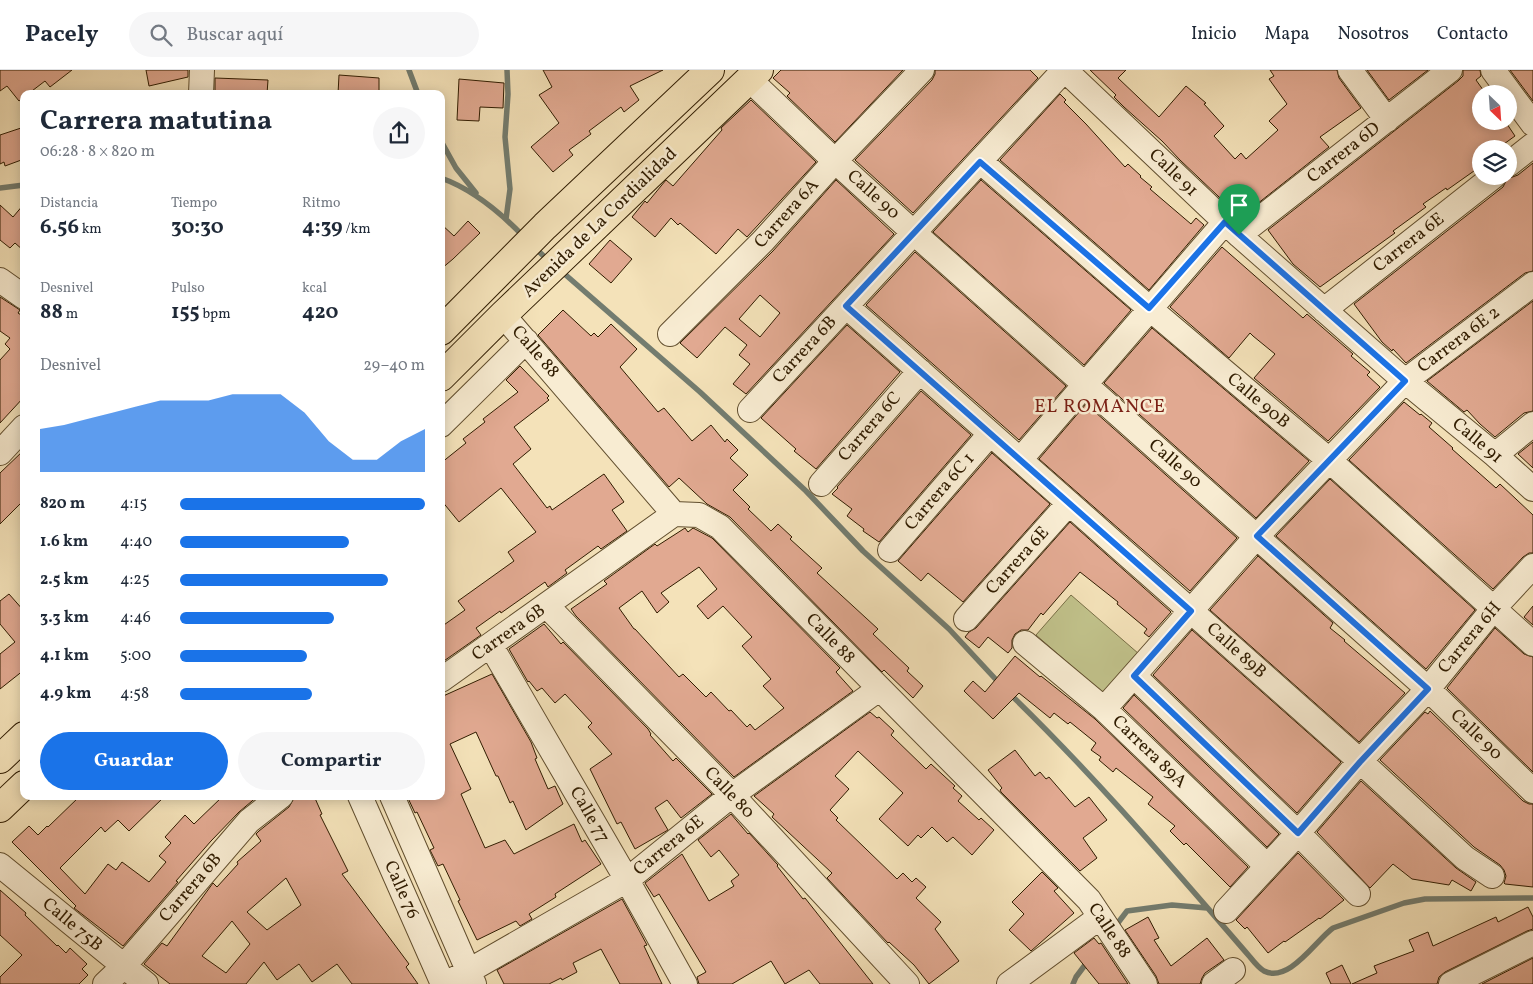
<!DOCTYPE html>
<html lang="es">
<head>
<meta charset="utf-8">
<style>
	:root { --surface:#fff; --page:#f6f6f7; --text:#1f2937; --muted:#747a83; --line:#e0e1e3; --accent:#1a73e8 }
	body { margin:0; font-family:Vollkorn,serif; background:var(--page); color:var(--text); height:100vh; display:flex; flex-direction:column; font-size:19px; white-space:nowrap }
	* { box-sizing:border-box; margin:0 }
	p { font-size:16px; color:var(--muted) }
	.icon { flex:none; width:28px; height:28px; fill:none; stroke:currentColor; stroke-width:2; stroke-linecap:round; stroke-linejoin:round }
	.map { position:relative; flex:1; overflow:hidden }
	.details { position:absolute; left:20px; top:20px; width:425px; height:710px; display:flex; flex-direction:column; background:var(--surface); border-radius:10px; box-shadow:0 2px 12px #0003 }
	.details>* { flex:none }
	.needle { width:32px; rotate:155deg }
	.fabs { position:absolute; left:1472px; top:15px; display:grid; gap:10px }
	.fabs a { display:grid; place-items:center; width:45px; height:45px; border-radius:50%; background:var(--surface); box-shadow:0 2px 12px #0003; font-size:25px }
	.pin { position:absolute; display:grid; place-items:center; width:42px; height:42px; color:#fff; margin:-51px -21px; border-radius:50% 50% 50% 0; rotate:-45deg; box-shadow:0 0 5px #0007 }
	.pin .icon { rotate:45deg }
	.round { display:grid; place-items:center; flex:none; width:52px; height:52px; border-radius:26px; background:var(--page) }
	.summary { display:flex; align-items:center; justify-content:space-between; height:85px; padding:0 20px }
	h1 { font-size:28px; font-weight:700; line-height:38px }
	.stats { display:grid; grid-template-columns:repeat(3,1fr); gap:8px; height:85px; padding:5px 20px }
	.stats div { display:grid; align-content:center }
	.stats b { font-size:21px; font-weight:700 }
	.stats small { font-size:14px; font-weight:400 }
	.stats p { font-size:14px }
	.chart { height:140px; padding:10px 20px }
	.chart p { display:flex; justify-content:space-between }
	.chart svg { width:100%; height:90px; margin-top:5px; fill:var(--accent); opacity:.7 }
	.cta { display:flex; gap:10px; margin-top:auto; padding:10px 20px }
	.cta a { flex:1; height:58px; border-radius:30px; background:var(--accent); color:#fff; font-size:20px; font-weight:700; line-height:58px; text-align:center }
	.cta a+a { background:var(--page); color:var(--text) }
	ul { padding:0 20px; list-style:none; font-size:16px }
	li { display:grid; grid-template-columns:80px 60px 1fr; align-items:center; height:38px }
	li i { height:12px; border-radius:6px; background:var(--accent) }
	header { display:flex; align-items:center; gap:30px; box-sizing:border-box; height:70px; padding:0 25px; background:var(--surface); border-bottom:1px solid var(--line) }
	header strong { font-size:24px }
	nav { display:flex; gap:28px; margin-inline-start:auto; font-size:18px }
	.search { width:350px; height:45px; background:var(--page); display:flex; align-items:center; gap:12px; box-sizing:border-box; padding:0 18px; border-radius:28px; color:var(--muted); font-size:19px }
	.map>svg:first-child { display:block }
	.park { fill:#c1c28b; stroke:#786f46 }
	.lines { fill:none; stroke-linecap:round; stroke-linejoin:round }
	.stream { stroke:#737c6f; stroke-width:5.5 }
	.building { fill:#e1a991; stroke:#301c00; fill-rule:evenodd }
	.minor-casing { stroke:#614e2e; stroke-width:26 }
	.major-casing { stroke:#301c00; stroke-width:30 }
	.minor { stroke:#f8ecd2; stroke-width:24 }
	.major { stroke:#f4e2b9; stroke-width:28 }
	.route-casing { stroke:#fff; stroke-width:10 }
	.route { stroke:#1a73e8; stroke-width:6 }
	.labels { text-anchor:middle; dominant-baseline:central; stroke-width:5; stroke-linejoin:round; paint-order:stroke }
	.street-label { font-size:18px; fill:#301c00; stroke:#f8ecd2 }
	.neighbourhood-label { font-size:19px; letter-spacing:1px; fill:#7a1f14; stroke:#f8ecd2 }
</style>
</head>
<body>
<header>
<strong>Pacely</strong>
<div class="search"><svg class="icon" aria-label="search" viewBox="0 0 24 24"><circle cx="10" cy="10" r="6"/><path d="M15 15l6 6"/></svg>Buscar aquí</div>
<nav><a>Inicio</a><a>Mapa</a><a>Nosotros</a><a>Contacto</a></nav>
</header>
<div class="map">
<svg width="1533" height="914" viewBox="0 0 1533 914">
	<rect width="100%" height="100%" fill="#f4e2b9"/>
	<filter id="stains"><feTurbulence type="fractalNoise" baseFrequency=".004" numOctaves="4"/><feColorMatrix values="0 0 0 0 .2 0 0 0 0 .09 0 0 0 0 .02 0 0 0 .5 -.17"/></filter>
	<radialGradient id="worn" r=".72"><stop offset=".6" stop-color="#630" stop-opacity="0"/><stop offset="1" stop-color="#630" stop-opacity=".3"/></radialGradient>
	<!-- park -->
	<path class="park" d="M1071 525 1139 584 1104 624 1036 565Z"/>
	<g class="lines">
		<!-- stream -->
		<path class="stream" d="M409 0 418 24
			M441 71 456 98 476 123
			M441 108C472 119 501 143 524 167
			M0 118 24 115
			M506 149 510 119 505 67 508 24 507 0
			M534 177 549 191
			M560 200 700 322 806 421 863 481 949 559 1001 615
			M1009 623C1095 706 1172 797 1250 887 1254 892 1259 898 1264 901 1289 914 1316 870 1333 858L1404 833 1425 829 1533 828
			M1114 858 1127 841 1172 835 1207 838
			M1073 914 1076 907 1088 891"/>
	</g>
	<!-- building -->
	<path class="building" d="M0 0H72L50 17 45 11 28 24H24V27L19 31 7 16 0 21Z
		M146 0H188V7L149 16Z
		M543 0H663L630 16 639 30 624 42 621 37 589 61 591 64 569 80 573 85 553 102 531 77 559 53 539 25 552 17Z
		M781 0H903L835 72 787 26 790 23 773 8Z
		M935 0H1030L1038 8 913 143 855 90 932 10 935 4Z
		M1090 0H1126L1118 8 1159 47 1186 16 1206 33 1204 34 1224 56 1214 66 1235 89 1241 83 1246 89 1278 60 1269 51 1287 34 1269 9 1274 6 1270 0H1337L1339 8 1361 38 1320 67 1329 77 1252 138 1250 135 1238 145 1180 90 1162 71 1124 37 1114 27 1116 25Z
		M1367 0H1428L1389 30Z
		M1463 0H1480L1481 6 1476 10 1486 24H1481V51H1505L1515 66 1497 79H1481V96L1447 120 1446 118 1423 134 1426 137 1393 161 1395 163 1320 217 1293 194 1268 160 1458 11 1463 6Z
		M1510 0H1533V31Z
		M339 5 379 8V24H338Z
		M215 8 268 10 267 24H215Z
		M459 9 504 13 503 38 480 37 479 51 457 50Z
		M1060 24 1066 30 1064 32 1086 54 1125 97 1128 94 1141 106 1140 107 1152 117 1150 119 1191 154 1196 148 1204 155 1149 220 1000 90Z
		M751 30 816 92 747 167 738 159 716 184 680 153 678 155 671 148 655 167 632 147 645 131 647 133 666 110 673 116 722 60 721 58Z
		M24 57V89L5 96 4 92 0 94V65Z
		M1533 93V201L1525 203 1406 293 1393 279 1392 281 1382 272 1354 234 1503 117 1507 109 1518 105Z
		M836 110 894 164 746 324 733 314 750 294 739 285 747 275 725 257 697 288 680 273 773 181ZM760 225 780 243 760 267 739 249Z
		M981 110 1131 240 1084 295 933 162Z
		M24 134V181L15 173 10 178 0 170V135L13 147Z
		M468 151 480 163 453 189 441 199V154L454 166Z
		M610 170 632 189 611 213 589 194Z
		M1222 177 1303 248 1307 244 1353 284 1351 286 1370 302 1367 305 1380 317 1328 371 1254 308 1275 284 1253 266 1250 263 1229 288 1170 237Z
		M915 182 1066 316 1019 370 866 235Z
		M0 227 20 240 18 243 24 247V327L0 353V290L10 279 5 274 10 268 0 261Z
		M1533 231V341L1524 343 1495 367 1480 354 1467 340 1464 342 1427 311Z
		M563 240 591 266 594 263 598 267 611 254 637 279 620 297 658 342 664 338 692 371 711 355 725 372 727 369 738 380 730 388 748 405 733 420 750 437 748 439 771 461 778 454 792 467 790 469 822 498 817 503 878 559 873 564 909 598 907 601 923 616 913 628 884 600 882 602 730 447 707 434 679 408 669 417 538 265Z
		M847 255 900 302 816 399 794 381 796 379 761 348Z
		M1152 258 1309 391 1256 448 1104 313Z
		M520 296 549 326 547 328 549 330 514 357 531 379 513 394 547 438 550 436 552 440 604 404 624 432 612 440 627 461 601 479 598 476 565 500 567 503 548 517 545 512 501 543 500 541 476 558 481 565 441 593V557L465 540 458 531 514 491 508 482 536 462 501 418 459 452 441 430V393L466 373 463 369 485 352 483 349 518 322 506 310Z
		M921 321 971 365 879 472 863 461 864 459 847 446 852 439 832 424 838 418 837 417Z
		M1404 332 1420 345 1421 344 1432 353 1429 357 1453 378 1452 379 1496 418 1500 414 1533 445V483H1529L1523 487 1493 519 1349 390Z
		M1086 334 1237 468 1190 521 1039 389Z
		M1533 372V398L1518 384Z
		M24 380V430L0 454V403Z
		M992 383 1050 434 963 532 928 503 921 511 898 491Z
		M1330 409 1475 540 1426 599 1276 466Z
		M1070 452 1171 542 1149 567 1144 563 1147 559 1117 534 1118 532 1080 502 1043 545 1041 543 1028 560H1021L1015 564 1012 570V578L1008 583 988 567 979 578 965 567 969 562 976 558Z
		M685 458 688 462 693 458 695 459 712 468 840 598 836 602 853 621 734 707 576 546 571 539 607 514 604 511 655 474 657 476ZM699 497 717 519 697 536 708 549 723 536 752 567 742 576 771 609 763 616 784 638 755 660 750 654 747 657 731 640 729 641 711 622 706 627 683 604 679 607 635 559H634L619 538 642 521 657 543 669 532 661 523Z
		M1258 486 1333 553 1330 558 1345 570 1344 571 1405 623 1359 672 1210 540Z
		M9 524 24 541V600L0 619V584L15 572 0 554V531Z
		M1533 536V555L1524 547Z
		M544 554 561 574 563 572 648 659 651 664 650 665 673 691 676 688 712 724 681 748 667 730 655 738 668 760 635 779 621 752 617 754 590 699 612 684 588 657 592 653 565 624 555 633 542 618 537 621 529 611 528 612 509 579Z
		M1495 558 1524 584 1533 587V702L1447 618Z
		M1192 560 1341 692 1297 743 1153 605Z
		M1015 586 1040 607 1041 606 1095 649 1248 797 1230 817 1186 773 1184 775 1170 761 1175 756 1148 734 1153 727 1116 698 1113 702 1099 690 1101 687 1091 680 1096 673 1070 652 1068 654 1054 643 1050 648 1019 623 993 649 964 621 973 611 985 622Z
		M492 604 531 672 537 688 535 689 548 719 555 716 563 734 526 760 513 731 510 733 498 706H496L476 662 450 674 471 719 461 724 485 778 505 770 514 784 574 754 582 772 585 770 601 794 555 824 556 827 529 844 532 849 520 856 516 851 477 870 458 831 460 830 443 794 438 796 430 780 434 778 417 742 415 743 407 726H441V627Z
		M1134 625 1279 764 1267 777 1123 638Z
		M1430 641 1523 731 1529 734H1533V817L1505 814 1504 813 1506 806 1504 800 1500 795 1474 777 1380 690 1425 642 1428 644Z
		M870 642 877 648 879 647 894 661 891 665 926 699 931 694 955 716 953 718 962 726 958 731 979 750 981 748 994 760 972 785 953 767 947 772 932 757 921 768 918 765 908 776 879 749 903 723 858 681 835 706 849 719 830 740 838 748 836 750 897 809 903 803 912 812 916 808 926 817 916 828 941 852 935 859 959 891 929 914 914 895 889 872 888 873 827 808 832 803 772 747 774 744 754 726Z
		M1015 680 1035 706 1040 702 1046 709 1049 707 1075 737 1089 727 1107 750 1083 768 1097 788 1080 801 1001 722 1000 720 1002 718 988 700Z
		M1361 711 1456 798 1476 812 1471 821 1452 810 1449 815 1412 809 1393 794 1370 818 1317 762Z
		M80 726H165L129 761 118 750 105 762 101 757 60 798 85 824 108 794 116 800 122 792 149 812 166 792 159 786 171 773 165 767 185 745 194 754 223 726H258L239 742 211 771 176 811 178 812 123 876 74 838 76 836 12 772 29 756 38 765 47 756 48 757Z
		M298 726H314L322 744 320 745 348 801 342 804 409 894 406 897 418 914H352L337 894 312 912 299 894 277 910 264 892 246 914H170L144 894 162 873 167 876 213 813 217 817 238 794 237 792 261 771 256 764 259 761 289 737 294 728ZM286 808 301 835 267 860 247 842ZM232 851 250 874 226 903 202 886Z
		M731 744 748 764 749 763 777 794 778 795 777 796 803 829 805 828 873 914H820L809 900 785 914 771 891 732 914H699L697 907 706 902 659 824 654 827 645 813 682 784 709 831 734 816 731 811 739 805 719 780 711 787 698 770Z
		M1298 783 1344 830 1320 849 1319 848 1285 872 1284 871 1268 883 1247 857 1245 859 1236 850Z
		M1042 802 1058 818 1054 821 1074 843 1031 881 1009 860 1024 844 1012 832Z
		M0 820 26 843 25 845 57 876 58 875 66 883 70 878 87 894 82 899 88 905 79 914H0V907L22 885 0 865Z
		M622 829 647 875 644 876 662 914H620L601 879 573 893 577 902 562 910 561 908 549 914H504L497 900Z
		M1528 837 1533 847V859L1527 861 1445 902 1439 907 1437 914H1352L1377 903 1374 896 1414 881 1409 870 1428 862 1433 876 1496 847 1498 852Z
		M1148 847 1159 868 1154 870 1171 896 1207 868 1224 890 1205 903 1202 908 1200 914H1159L1156 906 1125 860Z
		M1094 868 1099 874 1101 873 1128 914H1099L1074 883Z
		M1533 888V914H1482Z
		M1342 895 1351 914H1331L1326 903Z"/>
	<g class="lines">
		<!-- minor casing -->
		<g class="minor-casing">
			<path id="minor" d="M1065 0 1239 165 1405 311 1495 385 1533 419
				M1350 0 1387 50
				M1493 0 1533 54
				M749 9 835 91 913 162 1428 619 1533 721
				M201 24 202 0
				M980 91 1149 238 1329 390 1533 574
				M1509 94 1533 75
				M1239 165 1450 0
				M0 210 24 227
				M846 236 1191 541 1360 691 1465 788 1492 806
				M1324 240 1494 106
				M503 245 674 444 699 445 720 457 1089 830 1145 914
				M670 264 763 171 835 91 922 0
				M750 340 1064 0
				M441 355 526 271
				M0 383 24 357
				M1495 385 1533 354
				M1020 390 1225 152
				M821 414 920 301
				M890 480 990 364
				M547 536 732 725 907 914
				M966 549 1069 433
				M1025 573 1104 639 1267 796
				M491 576 627 810 685 914
				M1134 606 1298 763 1358 824
				M441 610 674 444
				M1104 639 1257 466 1405 311 1533 214
				M360 726 443 914
				M392 726 474 914
				M0 795 146 914
				M1226 841 1298 763 1360 691 1428 619 1494 538 1533 496
				M105 914 123 897 249 751 281 726
				M446 914 627 810 732 725 879 619
				M1009 914 1100 847
				M1214 914 1233 900
				M1451 914 1533 873"/>
		</g>
		<!-- major casing -->
		<g class="major-casing">
			<path id="major" d="M441 261 545 156 710 0
				M441 307 503 245 759 0
				M0 689 24 666
				M0 738 24 715"/>
		</g>
		<!-- minor -->
		<use href="#minor" class="minor"/>
		<!-- major -->
		<use href="#major" class="major"/>
	</g>
	<g class="lines">
		<!-- route casing -->
		<g class="route-casing">
			<path id="route" d="M980 92 1149 238 1225 152 1405 311 1257 466 1428 619 1360 692 1298 763 1134 606 1191 541 846 236Z"/>
		</g>
		<!-- route -->
		<use href="#route" class="route"/>
	</g>
	<g class="labels">
		<!-- street labels -->
		<g class="street-label">
			<text transform="translate(1344 83) rotate(-38)">Carrera 6D</text>
			<text transform="translate(1173 103) rotate(44)">Calle 91</text>
			<text transform="translate(873 125) rotate(42)">Calle 90</text>
			<text transform="translate(787 144) rotate(-48)">Carrera 6A</text>
			<text transform="translate(600 153) rotate(-44)">Avenida de La Cordialidad</text>
			<text transform="translate(1409 173) rotate(-38)">Carrera 6E</text>
			<text transform="translate(1459 270) rotate(-37)">Carrera 6E 2</text>
			<text transform="translate(805 280) rotate(-47)">Carrera 6B</text>
			<text transform="translate(535 282) rotate(49)">Calle 88</text>
			<text transform="translate(1258 331) rotate(40)">Calle 90B</text>
			<text transform="translate(870 357) rotate(-49)">Carrera 6C</text>
			<text transform="translate(1477 371) rotate(40)">Calle 91</text>
			<text transform="translate(1175 394) rotate(41)">Calle 90</text>
			<text transform="translate(940 422) rotate(-49)">Carrera 6C 1</text>
			<text transform="translate(1018 491) rotate(-48)">Carrera 6E</text>
			<text transform="translate(509 563) rotate(-35)">Carrera 6B</text>
			<text transform="translate(1470 568) rotate(-50)">Carrera 6H</text>
			<text transform="translate(830 569) rotate(46)">Calle 88</text>
			<text transform="translate(1236 581) rotate(42)">Calle 89B</text>
			<text transform="translate(1476 665) rotate(44)">Calle 90</text>
			<text transform="translate(1149 682) rotate(44)">Carrera 89A</text>
			<text transform="translate(729 723) rotate(46)">Calle 80</text>
			<text transform="translate(589 745) rotate(60)">Calle 77</text>
			<text transform="translate(669 776) rotate(-39)">Carrera 6E</text>
			<text transform="translate(191 818) rotate(-49)">Carrera 6B</text>
			<text transform="translate(401 820) rotate(66)">Calle 76</text>
			<text transform="translate(72 855) rotate(40)">Calle 75B</text>
			<text transform="translate(1109 861) rotate(56)">Calle 88</text>
		</g>
		<!-- neighbourhood labels -->
		<g class="neighbourhood-label">
			<text x="1100" y="337">EL ROMANCE</text>
		</g>
	</g>
	<rect width="100%" height="100%" filter="url(#stains)"/>
	<rect width="100%" height="100%" fill="url(#worn)"/>
</svg>
<div class="fabs">
<a><svg class="needle" viewBox="-14 -14 28 28"><path d="M0-13l5 13h-10z" fill="#e53935"/><path d="M0 13l5-13h-10z" fill="#747a83"/></svg></a>
<a><svg class="icon" aria-label="layers" viewBox="0 0 24 24"><path d="M12 4l9 5-9 5-9-5zM3 14l9 5 9-5"/></svg></a>
</div>
<div class="pin" style="left:1239px;top:165px;background:#1e9e55"><svg class="icon" aria-label="arrive" viewBox="0 0 24 24"><path d="M6 21V4h12l-3 4 3 4H6"/></svg></div>
<section class="details">
<div class="summary"><div><h1>Carrera matutina</h1><p>06:28 · 8 × 820 m</p></div><a class="round"><svg class="icon" aria-label="share" viewBox="0 0 24 24"><path d="M12 15V3M7 8l5-5 5 5M5 13v7h14v-7"/></svg></a></div>
<div class="stats">
<div><p>Distancia</p><b>6.56<small> km</small></b></div>
<div><p>Tiempo</p><b>30:30</b></div>
<div><p>Ritmo</p><b>4:39<small> /km</small></b></div>
</div>
<div class="stats">
<div><p>Desnivel</p><b>88<small> m</small></b></div>
<div><p>Pulso</p><b>155<small> bpm</small></b></div>
<div><p>kcal</p><b>420</b></div>
</div>
<div class="chart"><p><span>Desnivel</span>29–40 m</p>
<svg viewBox="0 0 160 44" preserveAspectRatio="none"><path d="M0 44V23L10 21L20 18L30 15L40 12L50 9L60 9L70 9L80 6L90 6L100 6L110 15L120 29L130 38L140 38L150 29L160 23V44z"/></svg>
</div>
<ul>
<li><b>820 m</b>4:15<i style="width:100%"></i></li>
<li><b>1.6 km</b>4:40<i style="width:69%"></i></li>
<li><b>2.5 km</b>4:25<i style="width:85%"></i></li>
<li><b>3.3 km</b>4:46<i style="width:63%"></i></li>
<li><b>4.1 km</b>5:00<i style="width:52%"></i></li>
<li><b>4.9 km</b>4:58<i style="width:54%"></i></li>
</ul>
<div class="cta"><a>Guardar</a><a>Compartir</a></div>
</section>
</div>
</body>
</html>
